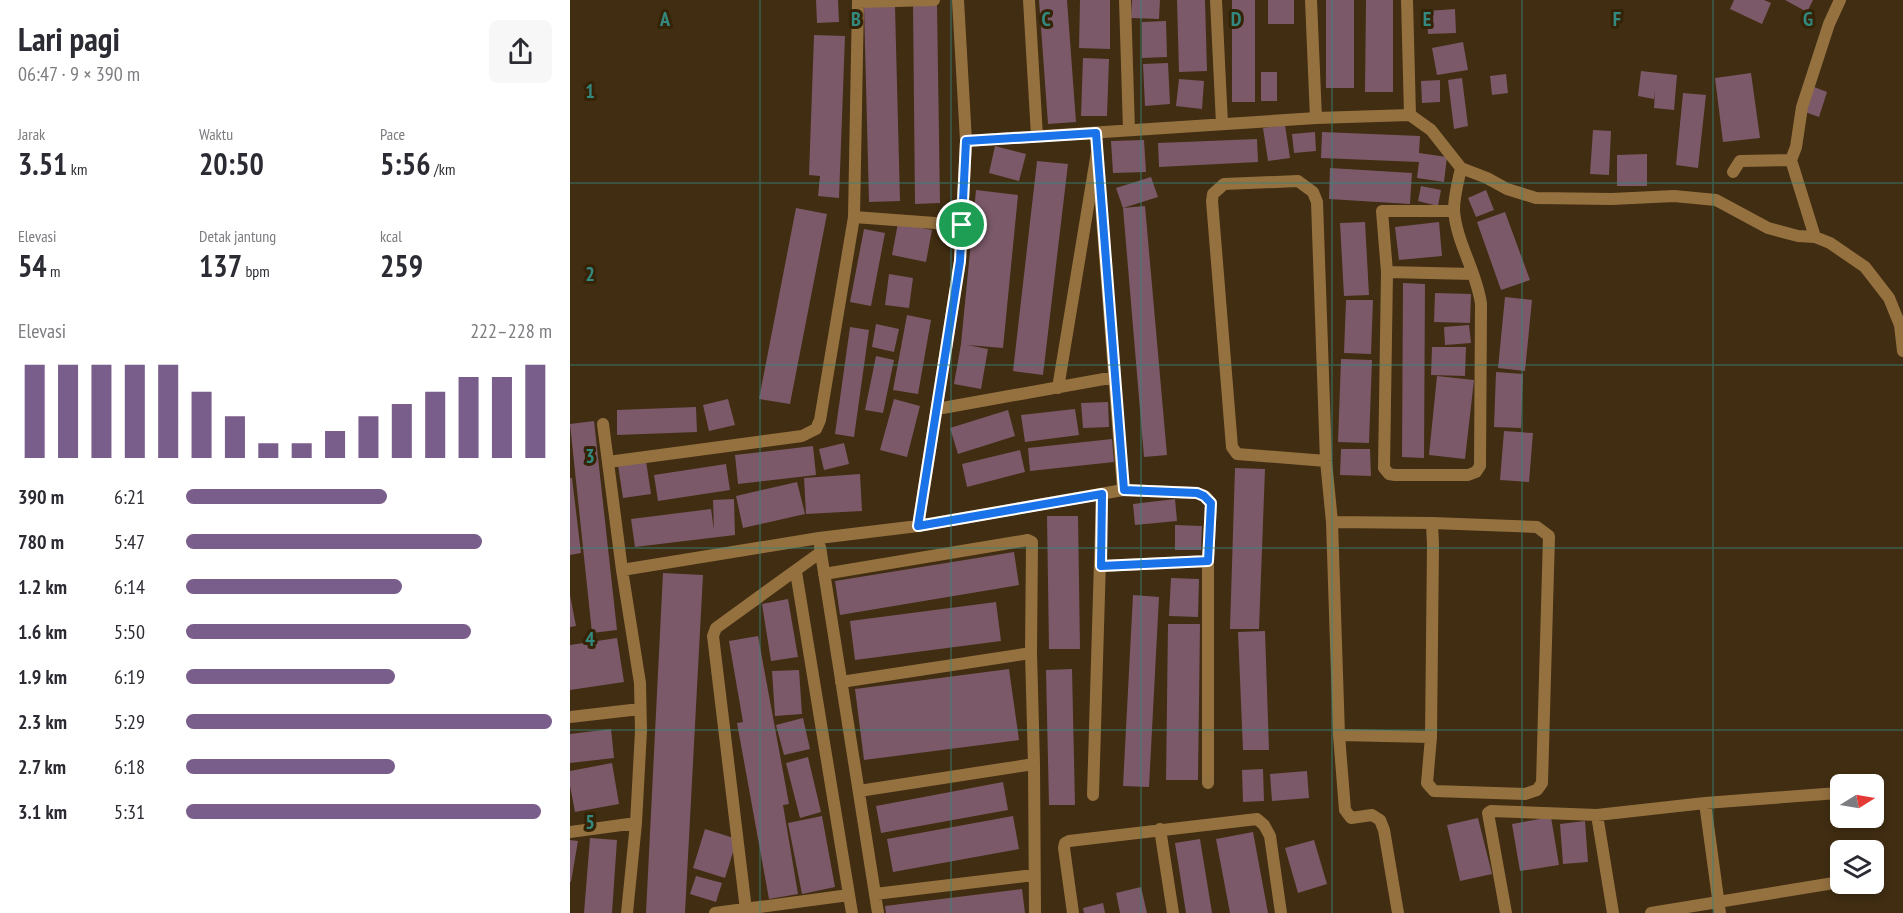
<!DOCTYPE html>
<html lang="id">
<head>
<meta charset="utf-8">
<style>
	:root { --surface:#fff; --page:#f7f7f7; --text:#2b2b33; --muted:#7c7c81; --accent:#795d8b }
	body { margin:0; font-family:"PT Sans Narrow",sans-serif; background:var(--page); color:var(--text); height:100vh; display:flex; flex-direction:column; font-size:22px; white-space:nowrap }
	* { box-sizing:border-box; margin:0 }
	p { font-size:20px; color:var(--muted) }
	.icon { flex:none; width:33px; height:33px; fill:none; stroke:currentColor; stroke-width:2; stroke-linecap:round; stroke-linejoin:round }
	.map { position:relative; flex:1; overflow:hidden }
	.details { display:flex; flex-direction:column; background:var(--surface); width:570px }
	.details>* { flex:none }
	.needle { width:39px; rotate:79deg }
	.tools { position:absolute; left:1260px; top:774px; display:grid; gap:12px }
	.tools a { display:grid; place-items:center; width:54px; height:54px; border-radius:9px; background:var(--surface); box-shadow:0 3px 9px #0003; font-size:30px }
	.pin { position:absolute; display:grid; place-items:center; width:51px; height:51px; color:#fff; margin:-26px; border:3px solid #fff; border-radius:50%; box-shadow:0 2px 6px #0007 }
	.round { display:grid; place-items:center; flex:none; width:63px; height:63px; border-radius:9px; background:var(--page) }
	.headline { display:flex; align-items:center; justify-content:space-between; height:102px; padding:0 18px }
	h1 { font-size:33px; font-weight:600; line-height:45px }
	.metrics { display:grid; grid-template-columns:repeat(3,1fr); gap:9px; height:102px; padding:6px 18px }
	.metrics div { display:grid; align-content:center }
	.metrics b { font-size:30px; font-weight:600 }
	.metrics small { font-size:16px; font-weight:400 }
	.metrics p { font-size:16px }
	.chart { height:168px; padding:12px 18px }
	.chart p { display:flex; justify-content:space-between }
	.chart svg { width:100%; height:108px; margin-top:6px; stroke:var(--accent); stroke-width:6 }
	ul { padding:0 18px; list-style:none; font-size:20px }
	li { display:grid; grid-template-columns:96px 72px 1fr; align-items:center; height:45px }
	li i { height:15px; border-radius:8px; background:var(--accent) }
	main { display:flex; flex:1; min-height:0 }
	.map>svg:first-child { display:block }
	.building { fill:#7b5968 }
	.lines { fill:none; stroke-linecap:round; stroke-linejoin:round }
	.street { stroke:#957140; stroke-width:12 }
	.route-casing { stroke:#fff; stroke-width:12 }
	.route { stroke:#1a73e8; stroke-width:8 }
	.grid { fill:none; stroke:#338980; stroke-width:1.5; stroke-opacity:0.55 }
	.grid-label { font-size:20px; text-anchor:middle; font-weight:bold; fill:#338980; stroke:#352307; stroke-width:6; stroke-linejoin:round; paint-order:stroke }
</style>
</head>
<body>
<main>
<section class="details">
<div class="headline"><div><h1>Lari pagi</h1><p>06:47 · 9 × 390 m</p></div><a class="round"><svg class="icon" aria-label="share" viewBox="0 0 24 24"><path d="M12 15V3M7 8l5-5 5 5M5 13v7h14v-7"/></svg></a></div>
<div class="metrics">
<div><p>Jarak</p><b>3.51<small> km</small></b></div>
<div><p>Waktu</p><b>20:50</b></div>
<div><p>Pace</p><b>5:56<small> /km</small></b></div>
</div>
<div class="metrics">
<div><p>Elevasi</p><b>54<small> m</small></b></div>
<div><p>Detak jantung</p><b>137<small> bpm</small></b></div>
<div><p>kcal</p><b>259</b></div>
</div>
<div class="chart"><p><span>Elevasi</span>222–228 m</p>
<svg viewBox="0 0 160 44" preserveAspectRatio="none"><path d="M5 44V6M15 44V6M25 44V6M35 44V6M45 44V6M55 44V17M65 44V27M75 44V38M85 44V38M95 44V33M105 44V27M115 44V22M125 44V17M135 44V11M145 44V11M155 44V6"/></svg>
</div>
<ul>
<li><b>390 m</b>6:21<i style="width:55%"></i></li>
<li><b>780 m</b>5:47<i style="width:81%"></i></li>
<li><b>1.2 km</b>6:14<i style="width:59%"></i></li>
<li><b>1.6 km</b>5:50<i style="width:78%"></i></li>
<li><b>1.9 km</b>6:19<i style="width:57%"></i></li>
<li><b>2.3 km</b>5:29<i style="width:100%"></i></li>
<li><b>2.7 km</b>6:18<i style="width:57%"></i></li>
<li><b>3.1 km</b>5:31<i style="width:97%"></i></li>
</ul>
</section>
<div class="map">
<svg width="1333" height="913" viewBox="0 0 1333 913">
	<rect width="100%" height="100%" fill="#402d12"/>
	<!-- building -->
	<path class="building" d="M246 0H268L269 22 247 23Z
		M469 0H497L506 122 478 124Z
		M510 0H540V49L509 48Z
		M562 0H590L589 19 561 18Z
		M607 0H635L637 71 609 72Z
		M662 0H685V102H662Z
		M698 0H724V24H698Z
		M756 0H784V88H756Z
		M796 0H823V92H795Z
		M1164 0H1194L1201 3 1192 24 1160 9Z
		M1215 0H1243L1237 12Z
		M343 5H367L370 203 345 204Z
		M294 6H325L330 201 299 202Z
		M885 9 886 33 858 34 857 11Z
		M596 21 597 57 572 58V22Z
		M244 35 275 36 269 198 248 196 250 176 239 175Z
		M893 42 898 70 867 75 862 48Z
		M513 58 539 59 537 116H511Z
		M598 63 600 104 575 106 573 64Z
		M1071 71 1107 75 1104 110 1084 108 1085 91 1084 99 1068 96Z
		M691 72H707V101H691Z
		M1181 73 1190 138 1153 142 1145 78Z
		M936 74 938 93 922 95 920 76Z
		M892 78 898 126 884 129 878 80Z
		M609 79 634 81 632 109 606 106Z
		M870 80V102L852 103 851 81Z
		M1244 87 1257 92 1249 117 1235 112Z
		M1113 93 1136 95 1128 168 1106 165Z
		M715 125 720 158 698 161 693 128Z
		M1023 130 1041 131 1039 175 1020 174Z
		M745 132 746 151 724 153 722 134Z
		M752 132 850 136 849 153 877 157 874 182 847 178 849 162 751 158Z
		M687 139 688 162 589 167 588 143Z
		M574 140 576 172 543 173 541 141Z
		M425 146 456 154 449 181 419 173Z
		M1077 154V186H1047V155Z
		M467 161 498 164 473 375 443 371Z
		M760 168 842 173 840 204 759 199Z
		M581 177 588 197 553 208 575 206 597 455 574 457 553 208 546 188Z
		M851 186 871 190 868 206 848 201Z
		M406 190 448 195 433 348 397 345 418 349 411 389 384 384 391 344Z
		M916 190 924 210 906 217 898 198Z
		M226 208 257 214 220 404 189 399Z
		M935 212 960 280 931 290 907 222Z
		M795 222 799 295 774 296 770 223Z
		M869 222 872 256 829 260 825 227Z
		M328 223 362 230 356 262 322 255Z
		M294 229 315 233 301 306 280 302Z
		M319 274 343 278 339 308 315 305Z
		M833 283 855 284 854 458 832 457Z
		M865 293 901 294 900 323 864 322Z
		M935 297 962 300 955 371 928 368Z
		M776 300H803L801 354 774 353Z
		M337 315 361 320 348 394 323 390Z
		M306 324 329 329 324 352 302 347Z
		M899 325 901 343 875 345 874 327Z
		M280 327 299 330 284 437 265 434Z
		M862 347H896L895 376 861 375Z
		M306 356 324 360 313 413 295 410Z
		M771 359 802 360 799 443 768 442Z
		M926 372 953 374 951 428 924 427Z
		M867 376 904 380 895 459 859 455Z
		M158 399 165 425 139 431 133 405Z
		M324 399 350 406 337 457 310 450Z
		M538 402 539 427 513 428 511 403Z
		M126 407 127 432 47 435V410Z
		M505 409 509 435 455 442 451 415Z
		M438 410 445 436 388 454 380 428Z
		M24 421 47 630 22 633 0 424Z
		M934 431 963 433 959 482 930 480Z
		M542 439 544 462 460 471 458 448Z
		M274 443 279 464 254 470 249 449Z
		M243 446 246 475 168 484 165 455Z
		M771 449H800L801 476 770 475Z
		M450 450 455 472 397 487 392 464Z
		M76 461 81 494 53 498 48 465Z
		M156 464 160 490 88 501 84 475Z
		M665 468 695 469 689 629H660Z
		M290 474 292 511 236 514 234 478Z
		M0 478H2L11 553 0 555Z
		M227 482 235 514 173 528 166 496Z
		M164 499 165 535 65 547 61 519 141 509 144 530 143 500Z
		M605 499 607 521 565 525 563 504Z
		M477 516H508L510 649H479Z
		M605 525 632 526 631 550H605Z
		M444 552 449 585 270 615 265 581Z
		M93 573 133 575 115 913H76Z
		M601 578 629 579 628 617 599 616Z
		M0 595 6 626 0 627Z
		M563 595 589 597 579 787 553 786Z
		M218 599 228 657 201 661 192 604Z
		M426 602 431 641 285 660 280 621Z
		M598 624H630L628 780H596Z
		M695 631 699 750H673L668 632Z
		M188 636 219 804 213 805 228 894 199 899 167 723 173 722 159 641Z
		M47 638 54 682 0 690V645Z
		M439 669 449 740 294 760 285 689Z
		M502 669 505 805H479L476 670Z
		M229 670 232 714 205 716 202 671Z
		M233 718 240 749 214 755 206 725Z
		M41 729 44 758 0 763V734Z
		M238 757 251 812 230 818 216 763Z
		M42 763 49 804 5 812 0 786V771Z
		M693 769 694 801 673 802 672 770Z
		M737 771 739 798 702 801 700 774Z
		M433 782 438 810 311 833 306 806Z
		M252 816 265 887 232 894 218 823Z
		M443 816 449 849 323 872 317 839Z
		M981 817 989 865 950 871 942 824Z
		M908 818 922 874 890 881 877 825Z
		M1015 821 1018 862 993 864 990 824Z
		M135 829 167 839 155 878 123 868Z
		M683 832 698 913H660L646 839Z
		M20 838 47 840 42 913H14Z
		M630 839 642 913H616L605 843Z
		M0 840 8 841 1 882H0Z
		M744 840 757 884 728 893 715 848Z
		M126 876 152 883 146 902 120 894Z
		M571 887 577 913H550L546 893Z
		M452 889 455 913H316L315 906Z
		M533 903 535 913H514L513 908Z"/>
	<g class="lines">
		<!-- street -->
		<path class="street" d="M459 0 467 136
			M555 0 559 130
			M646 0 652 124
			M741 0 746 118
			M837 0 840 115 861 130 891 168 917 178 937 189 966 198 1042 199 1104 196 1146 200 1198 228 1228 236 1245 237 1260 243 1295 267 1319 298 1330 325 1333 351
			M288 2 364 0
			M396 141 746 118 840 115
			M527 152 553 490
			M1163 172 1170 161 1221 160
			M884 211H812L817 272 814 468 819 474 825 475H898L906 472 910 466 911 304C907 272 886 242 884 210 884 196 888 182 891 168
			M284 217 392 225
			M1245 237 1221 160 1226 147 1232 107 1259 24 1270 0
			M817 272 903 274
			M488 388 527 152 526 133
			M367 409 545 377
			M33 424 52 570 70 683 71 731 66 823 57 913
			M756 461 667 454 662 447 642 201 643 194 654 184 728 181 743 192 747 202 756 461 762 522 769 735 775 810 781 818 802 815 810 820 814 830 828 913
			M38 462 232 436 246 429 250 420 284 217 288 0
			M762 522 862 523 863 545 861 737 769 735
			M348 526 390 261 396 141 388 0
			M250 547 308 913
			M531 566 638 561
			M52 570 249 538 348 526 553 490 627 493 635 496 641 503 638 561V783
			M226 572 282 913
			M254 574 458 540 462 542 461 653 464 764 465 913
			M271 682 461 653
			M0 717 70 709
			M861 737 857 783 864 791 955 794 967 790 972 783 979 536 967 527 862 523
			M289 791 464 764
			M523 795 532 494
			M1135 803 1150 913
			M1027 815 1043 913
			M590 829 603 913
			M0 832 66 823
			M305 894 464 875
			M176 910 143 636 146 628 251 552
			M145 913 279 895
			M503 913 494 848 495 843 499 841 687 819 694 825 700 836 711 913
			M936 913 918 813 921 811 1027 815 1135 803 1268 793
			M1081 913 1270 882"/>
	</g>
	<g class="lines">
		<!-- route casing -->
		<g class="route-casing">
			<path id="route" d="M526 133 554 490 627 493 634 496 641 503 638 561 531 566 532 494 348 526 390 261 396 141Z"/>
		</g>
		<!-- route -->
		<use href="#route" class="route"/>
	</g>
	<!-- grid -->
	<path class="grid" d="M190 0V913M381 0V913M571 0V913M762 0V913M952 0V913M1143 0V913M0 183H1333M0 365H1333M0 548H1333M0 730H1333"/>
	<g class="grid-label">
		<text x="95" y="26">A</text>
		<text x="286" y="26">B</text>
		<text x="476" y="26">C</text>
		<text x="666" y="26">D</text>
		<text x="857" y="26">E</text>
		<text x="1047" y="26">F</text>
		<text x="1238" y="26">G</text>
		<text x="20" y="98">1</text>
		<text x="20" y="281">2</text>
		<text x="20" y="463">3</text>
		<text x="20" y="646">4</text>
		<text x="20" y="829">5</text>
	</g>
</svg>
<div class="tools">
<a><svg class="needle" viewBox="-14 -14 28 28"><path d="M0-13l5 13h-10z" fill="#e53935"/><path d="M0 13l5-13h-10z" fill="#7c7c81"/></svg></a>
<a><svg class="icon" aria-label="layers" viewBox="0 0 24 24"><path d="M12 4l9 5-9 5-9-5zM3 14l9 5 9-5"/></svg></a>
</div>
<div class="pin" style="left:392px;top:225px;background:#1e9e55"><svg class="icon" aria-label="arrive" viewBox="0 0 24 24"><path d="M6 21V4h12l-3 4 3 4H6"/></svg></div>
</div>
</main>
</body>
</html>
